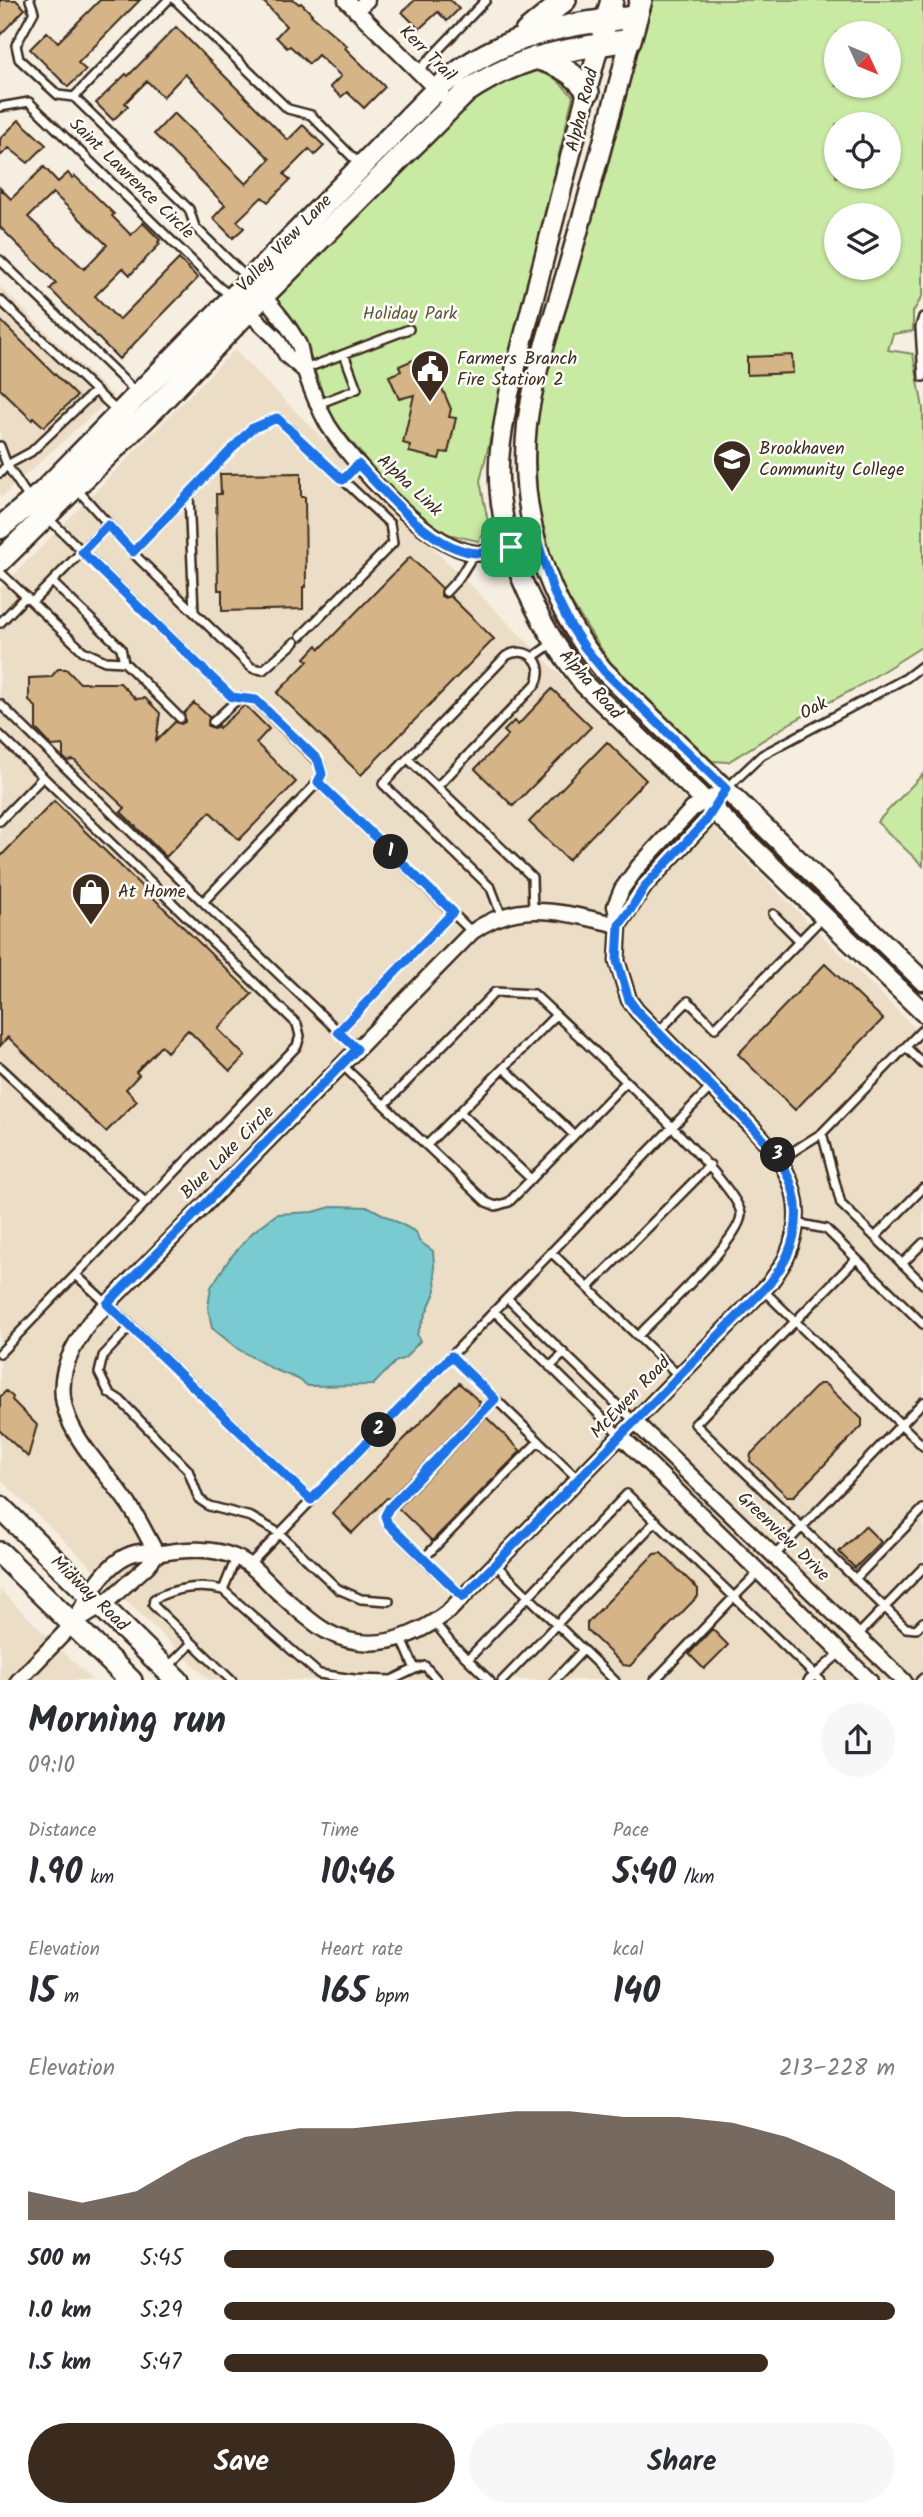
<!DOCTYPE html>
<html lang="en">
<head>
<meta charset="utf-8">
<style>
	:root { --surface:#fff; --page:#f7f7f7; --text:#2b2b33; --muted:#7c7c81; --accent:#3b2a1e }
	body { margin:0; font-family:Kalam,sans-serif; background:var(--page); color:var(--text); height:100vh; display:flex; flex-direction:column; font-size:26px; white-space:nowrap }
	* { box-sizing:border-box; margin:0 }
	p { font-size:23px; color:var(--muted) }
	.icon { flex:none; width:38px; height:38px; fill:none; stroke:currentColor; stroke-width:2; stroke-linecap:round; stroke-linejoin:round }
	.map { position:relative; height:1680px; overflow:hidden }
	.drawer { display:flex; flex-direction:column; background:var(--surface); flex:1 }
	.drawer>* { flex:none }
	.needle { width:46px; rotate:134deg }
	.controls { position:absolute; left:824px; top:21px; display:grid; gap:14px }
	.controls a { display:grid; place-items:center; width:77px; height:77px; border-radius:50%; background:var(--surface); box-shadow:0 2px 5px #0004; font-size:35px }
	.pin { position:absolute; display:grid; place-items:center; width:60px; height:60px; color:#fff; margin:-30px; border-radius:14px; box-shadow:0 4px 10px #0006 }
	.km { position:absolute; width:35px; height:35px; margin:-18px; border-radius:50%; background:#222; color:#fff; font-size:19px; line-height:35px; text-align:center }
	.round { display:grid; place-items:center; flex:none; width:74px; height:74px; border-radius:37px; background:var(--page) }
	.overview { display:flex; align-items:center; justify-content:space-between; height:119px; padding:0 28px }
	h1 { font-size:38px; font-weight:700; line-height:52px }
	.metrics { display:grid; grid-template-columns:repeat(3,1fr); gap:10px; height:119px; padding:7px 28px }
	.metrics div { display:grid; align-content:center }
	.metrics b { font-size:35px; font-weight:700 }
	.metrics small { font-size:19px; font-weight:400 }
	.metrics p { font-size:19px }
	.chart { height:196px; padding:14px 28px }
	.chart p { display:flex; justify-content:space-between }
	.chart svg { width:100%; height:126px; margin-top:7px; fill:var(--accent); opacity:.7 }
	.button { display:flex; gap:14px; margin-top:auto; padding:14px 28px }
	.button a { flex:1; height:80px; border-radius:42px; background:var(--accent); color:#fff; font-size:28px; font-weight:700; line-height:80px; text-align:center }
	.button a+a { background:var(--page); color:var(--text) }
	ul { padding:0 28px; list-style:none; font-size:23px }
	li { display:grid; grid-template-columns:112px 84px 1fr; align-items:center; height:52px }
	li i { height:18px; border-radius:9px; background:var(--accent) }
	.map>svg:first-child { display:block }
	.built { fill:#ebddc6 }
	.green { fill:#c9eaa3; stroke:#828a60; stroke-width:2; fill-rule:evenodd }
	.water { fill:#7acbd1; stroke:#618b89; stroke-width:2 }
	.building { fill:#d5b488; stroke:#3b2a1e; stroke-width:2; fill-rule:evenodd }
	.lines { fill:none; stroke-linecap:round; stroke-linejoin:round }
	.service-casing { stroke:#3b2a1e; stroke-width:12 }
	.minor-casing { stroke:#3b2a1e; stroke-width:19 }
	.tertiary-casing { stroke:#3b2a1e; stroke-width:23 }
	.secondary-casing { stroke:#3b2a1e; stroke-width:26 }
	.service { stroke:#fdfcf7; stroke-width:7 }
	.minor { stroke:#fdfcf7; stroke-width:14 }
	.tertiary { stroke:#fdfcf7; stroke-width:18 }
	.secondary { stroke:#fdfcf7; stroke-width:21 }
	.route-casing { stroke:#fff; stroke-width:14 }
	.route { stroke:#1a73e8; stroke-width:9 }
	.labels { text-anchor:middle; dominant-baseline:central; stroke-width:5; stroke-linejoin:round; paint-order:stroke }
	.street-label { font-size:18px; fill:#3b2a1e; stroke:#fdfcf7 }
	.park-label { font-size:18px; fill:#5e5a3f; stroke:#fdfcf7 }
	.poi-label { font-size:18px; fill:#3b2a1e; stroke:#fdfcf7; text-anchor:start }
</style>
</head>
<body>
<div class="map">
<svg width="923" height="1681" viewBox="0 0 923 1681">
	<rect width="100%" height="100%" fill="#f5eee1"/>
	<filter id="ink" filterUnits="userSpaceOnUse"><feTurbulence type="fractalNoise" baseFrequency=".0143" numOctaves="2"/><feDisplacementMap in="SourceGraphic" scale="14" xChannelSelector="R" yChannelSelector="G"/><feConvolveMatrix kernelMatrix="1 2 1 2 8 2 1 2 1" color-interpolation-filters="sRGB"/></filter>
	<g filter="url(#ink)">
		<!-- built -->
		<path class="built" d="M0 287 113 396 0 498Z
			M234 350 923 1036V1680H209L0 1479V589Z
			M0 1590 92 1680H0Z"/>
		<!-- green -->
		<path class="green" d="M651 0H923V295L913 312V331L893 334 888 350 913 354 923 408V646L856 688 792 722 728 762 712 761 609 661 556 579 537 501 535 416 607 169ZM836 33H889V86H836ZM836 124H889V177H836ZM836 215H889V268H836Z
			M546 69 573 96 480 481 489 527 478 541 439 532 383 480 330 416 305 341 273 298 471 98 505 77Z
			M923 774V866L877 822Z"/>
		<!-- water -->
		<path class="water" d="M335 1206 369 1207 416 1232 419 1241 433 1251 436 1290 417 1334 420 1341 405 1358 395 1362 373 1385 308 1386 298 1379 273 1369 238 1349 212 1328 208 1307 211 1287 230 1258 253 1232 277 1214 313 1212Z"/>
		<!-- building -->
		<path class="building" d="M0 0H16L25 9 0 35Z
			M100 0H140L78 63 86 70 68 87 30 49 47 32 58 42Z
			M262 0H294L299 4 301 3 312 14 311 15 347 46 345 48 351 54 385 87 364 108 347 92 341 97 330 87 341 76 318 55 309 64 290 46 287 48 276 37 286 26Z
			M415 0H450L459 9 447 21 438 12 419 29 402 12Z
			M176 27 288 140 303 125 324 146 315 155 309 149 284 174 290 180 268 202 262 197 237 221 244 228 233 238 213 218 225 205 154 134 174 113 246 184 270 159 185 74 163 97 147 81 125 103 128 106 113 120 96 103 126 74 128 76Z
			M19 120 46 145 28 163 9 148 0 156V139Z
			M44 167 58 182 68 173 72 178 75 176 114 214 112 216 131 235 143 223 160 240 158 242 160 244 130 275 123 268 95 296 119 320 179 259 198 278 119 359 50 289 56 283 0 227V188L11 199ZM53 193 107 245 84 269 28 217Z
			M0 320 77 396 44 427 34 418 32 420 0 389Z
			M432 352 438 365 433 367 451 409 449 417 456 418 448 453 441 452 439 459 409 452 410 445 403 443 414 395 399 399 389 376 401 371 399 366Z
			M792 355 793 373 747 375V357Z
			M301 473V497H305L306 587H303V609L222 611V590H218L216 494H221L220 474Z
			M410 557 442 588 441 596 445 598 450 596 494 639 361 775 277 693 308 661 305 658 317 645 320 649Z
			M58 669H66L80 683H120L136 699 145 698 160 713 156 741 175 722 181 724 185 722 184 713 194 703 209 717 208 726 214 728 218 726 219 728 245 705 269 729 256 743 296 782 239 840 210 812 166 857 121 812 125 808 74 760 67 761 63 757V745L52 746 36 729V707L29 701V678L51 677Z
			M552 689 591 727 513 806 475 769 508 735 504 731 514 721 518 725Z
			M607 742 646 780 568 860 529 822Z
			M54 801 252 994 218 1029 245 1056 230 1071 188 1030 167 1052 161 1046 136 1072 139 1075 126 1089 137 1101 106 1132 8 1037 0 1046V857Z
			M825 964 883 1019 795 1110 738 1054Z
			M459 1383 480 1402 478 1408 389 1499 387 1498 352 1533 332 1513Z
			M819 1384H825L862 1419V1426L794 1496H787L750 1461 751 1454Z
			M6 1391 13 1397 12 1400 37 1425 28 1457 0 1431V1397Z
			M486 1417 521 1451 432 1541 398 1508Z
			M865 1526 881 1542 855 1568 839 1552Z
			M661 1553 698 1589V1596L630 1666 623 1665 587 1630V1623L654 1554Z
			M712 1629 728 1645 704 1669 689 1654Z"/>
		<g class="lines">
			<!-- service casing -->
			<g class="service-casing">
				<path id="service" d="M30 0 34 12 16 45 19 59 58 95 74 97 189 209 195 227 248 279
					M175 0 288 109 311 115 360 165
					M418 71 486 0
					M74 97 168 0
					M0 107 29 102 219 287 230 295
					M0 260 138 394
					M0 300 119 413
					M923 317 920 327 923 377
					M305 369 409 329
					M318 404 357 389 344 354
					M0 446 7 465 31 452 95 391
					M0 473 7 465 30 500
					M76 488 139 559 252 668 263 670 295 642
					M189 495 194 612
					M47 517 232 697 255 700 320 764 322 774 318 782 203 902 357 1049
					M133 552 251 429 277 418 390 524 393 543 301 636
					M0 572 83 651 105 661 124 662 180 718
					M52 582 121 648 124 662
					M446 592 459 578 474 554
					M32 602 108 525
					M0 623 26 596
					M533 657 554 642
					M0 704 203 902
					M213 722 238 699
					M0 735 297 1024 300 1036 297 1046 0 1353
					M408 759 532 877 533 911
					M318 782 472 932
					M437 787 536 684C547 663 527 644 506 656L383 784 491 888 502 917
					M726 789 762 755 906 678 923 665
					M0 821 43 777
					M773 914 800 941
					M338 1032 453 912
					M658 1032 688 1001 715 1028 824 916
					M906 1047 923 1064
					M342 1065 486 1202 496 1206 509 1202 626 1082
					M0 1067 145 1202
					M504 1068 574 1135
					M384 1105 495 992 534 994C567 1026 741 1183 741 1215 740 1240 658 1315 638 1336
					M460 1112 531 1179
					M822 1133 841 1204 875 1237
					M427 1145 556 1015
					M781 1159 822 1133 923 1029
					M923 1188 875 1237 923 1284
					M796 1223 826 1229 923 1324
					M551 1252 679 1376
					M856 1259 695 1424 906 1628 916 1629 923 1622
					M902 1264 923 1243
					M76 1275 131 1326 103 1356 99 1373 109 1393 120 1400 188 1470 199 1499 209 1506 251 1517 279 1533 338 1589 361 1599 389 1601
					M588 1288 710 1165
					M763 1290 923 1446
					M507 1298 634 1421
					M494 1311 621 1436
					M131 1326 311 1500
					M451 1356 578 1479
					M550 1367 564 1353
					M495 1399 389 1508 385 1515 388 1524 423 1559 539 1441
					M774 1556 923 1402
					M236 1558 223 1590 319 1674 354 1679 392 1680 415 1669 402 1639
					M423 1559 463 1597
					M495 1564 615 1681
					M249 1565 711 1087
					M759 1572 734 1597 821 1681
					M855 1579 923 1509
					M223 1590C201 1584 174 1588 154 1599L153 1605 232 1681
					M434 1622 451 1643 490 1681
					M857 1636 923 1568
					M468 1659 627 1494 734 1597 654 1681
					M168 1667 192 1643
					M415 1669 425 1666 438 1681
					M502 1681 656 1521
					M554 1681 583 1650
					M808 1681 841 1652
					M920 1681 923 1678"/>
			</g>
			<!-- minor casing -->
			<g class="minor-casing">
				<path id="minor" d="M346 0 442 95
					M356 11 367 0
					M257 289C272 306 289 325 299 345 302 353 302 363 305 371 311 389 319 409 328 425 353 464 427 546 474 553 494 556 518 545 536 540
					M242 306 276 338 287 356 304 370
					M619 925 645 886 705 822 718 801
					M635 1422 904 1681
					M621 1436 870 1681
					M157 1554C147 1537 139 1518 127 1502 95 1456 40 1414 72 1351 77 1341 83 1332 89 1323L472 932C520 897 567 914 619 925
					M73 1624C87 1599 107 1556 140 1552 147 1551 154 1554 161 1553 186 1549 211 1547 235 1557 253 1564 266 1581 280 1594 295 1607 309 1621 326 1631 369 1655 413 1639 449 1611L770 1283C776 1274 783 1265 787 1256 819 1184 765 1140 720 1095 692 1067 665 1039 637 1011L629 1000 617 961 619 925 615 906 622 889 638 867 692 809 726 789
					M18 1681 73 1624 102 1606 147 1566 157 1554"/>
			</g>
			<!-- tertiary casing -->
			<g class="tertiary-casing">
				<path id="tertiary" d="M630 40C611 114 591 187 570 260 555 314 534 369 527 425 517 513 547 604 604 671L923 981
					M599 45 509 394C505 417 500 440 499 463 496 544 536 622 584 684L923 1012"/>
			</g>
			<!-- secondary casing -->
			<g class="secondary-casing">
				<path id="secondary" d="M526 32 565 0
					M603 32 612 0
					M535 58C559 65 573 71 588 92
					M0 528 43 492 437 89C449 79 462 68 476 60 524 31 581 22 636 17
					M0 561 154 409 248 311 466 92C519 56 568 49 630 40L641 0
					M0 1507 178 1681
					M0 1553 131 1681"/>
			</g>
			<!-- service -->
			<use href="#service" class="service"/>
			<!-- minor -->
			<use href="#minor" class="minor"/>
			<!-- tertiary -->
			<use href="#tertiary" class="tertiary"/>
			<!-- secondary -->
			<use href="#secondary" class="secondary"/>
		</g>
	</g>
	<g class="lines" filter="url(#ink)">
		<!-- route casing -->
		<g class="route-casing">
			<path id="route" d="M277 418 343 480 358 464C387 494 434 552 478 553 498 554 518 545 537 540L554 593 570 625 585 648 604 671 726 789 705 822 645 886 631 909 619 925 617 961 629 1000 637 1011C665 1039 692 1067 720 1095 765 1140 819 1184 787 1256 783 1265 776 1274 770 1283L463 1597 388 1524 385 1516 389 1508 495 1399 451 1356 311 1500 107 1304 357 1049 338 1032 453 912 318 782 322 774 318 760 256 700 232 697 82 552 108 525 133 552 251 429Z"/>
		</g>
		<!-- route -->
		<use href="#route" class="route"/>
	</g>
	<!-- icons -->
	<defs>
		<g id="civic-pin" transform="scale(2.0125)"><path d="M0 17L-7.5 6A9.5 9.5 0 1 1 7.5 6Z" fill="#3b2a1e" stroke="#fdfcf7"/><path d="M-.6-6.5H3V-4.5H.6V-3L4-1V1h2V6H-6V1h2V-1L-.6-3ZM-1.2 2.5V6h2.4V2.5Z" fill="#fff"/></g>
		<g id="university-pin" transform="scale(2.0125)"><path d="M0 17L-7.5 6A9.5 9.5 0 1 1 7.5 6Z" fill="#3b2a1e" stroke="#fdfcf7"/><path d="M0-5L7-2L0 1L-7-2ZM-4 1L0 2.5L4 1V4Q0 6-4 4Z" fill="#fff"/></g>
		<g id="shop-pin" transform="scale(2.0125)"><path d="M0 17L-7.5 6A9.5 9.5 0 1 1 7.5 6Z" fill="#3b2a1e" stroke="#fdfcf7"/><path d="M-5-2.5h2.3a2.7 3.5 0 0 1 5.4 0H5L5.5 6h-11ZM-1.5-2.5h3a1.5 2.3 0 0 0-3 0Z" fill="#fff"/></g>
	</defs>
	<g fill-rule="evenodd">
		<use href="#civic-pin" x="430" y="369"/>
		<use href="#university-pin" x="732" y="459"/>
		<use href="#shop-pin" x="91" y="892"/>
	</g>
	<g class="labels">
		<!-- street labels -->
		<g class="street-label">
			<text transform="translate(427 54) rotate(45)">Kerr Trail</text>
			<text transform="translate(583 110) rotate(-76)">Alpha Road</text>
			<text transform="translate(131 179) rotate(44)">Saint Lawrence Circle</text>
			<text transform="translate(285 244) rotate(-46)">Valley View Lane</text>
			<text transform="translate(409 486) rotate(43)">Alpha Link</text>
			<text transform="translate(590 685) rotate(49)">Alpha Road</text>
			<text transform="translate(814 709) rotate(-28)">Oak</text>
			<text transform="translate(228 1153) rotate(-45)">Blue Lake Circle</text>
			<text transform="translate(631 1398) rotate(-46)">McEwen Road</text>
			<text transform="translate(783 1537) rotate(44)">Greenview Drive</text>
			<text transform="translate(89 1594) rotate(44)">Midway Road</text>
		</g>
		<!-- park labels -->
		<g class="park-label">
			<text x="410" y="314">Holiday Park</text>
		</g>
		<!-- poi labels -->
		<g class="poi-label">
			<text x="457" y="359">Farmers Branch<tspan x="457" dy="21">Fire Station 2</tspan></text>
			<text x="759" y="449">Brookhaven<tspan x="759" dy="21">Community College</tspan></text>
			<text x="118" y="892">At Home</text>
		</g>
	</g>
</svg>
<div class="controls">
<a><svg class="needle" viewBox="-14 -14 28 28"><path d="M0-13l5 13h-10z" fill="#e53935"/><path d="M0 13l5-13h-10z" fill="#7c7c81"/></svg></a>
<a><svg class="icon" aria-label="locate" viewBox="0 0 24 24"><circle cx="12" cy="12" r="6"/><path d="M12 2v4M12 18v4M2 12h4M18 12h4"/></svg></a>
<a><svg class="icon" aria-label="layers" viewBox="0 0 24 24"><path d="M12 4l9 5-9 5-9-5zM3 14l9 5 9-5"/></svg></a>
</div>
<div class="pin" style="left:511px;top:547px;background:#1e9e55"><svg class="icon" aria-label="arrive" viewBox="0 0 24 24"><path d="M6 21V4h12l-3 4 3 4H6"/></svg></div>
<b class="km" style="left:391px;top:852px">1</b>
<b class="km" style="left:379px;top:1430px">2</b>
<b class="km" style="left:778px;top:1155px">3</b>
</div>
<section class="drawer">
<div class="overview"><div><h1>Morning run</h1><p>09:10</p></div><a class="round"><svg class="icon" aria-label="share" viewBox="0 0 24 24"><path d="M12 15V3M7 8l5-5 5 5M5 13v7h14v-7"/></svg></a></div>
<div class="metrics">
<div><p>Distance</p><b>1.90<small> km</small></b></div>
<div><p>Time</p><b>10:46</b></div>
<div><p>Pace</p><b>5:40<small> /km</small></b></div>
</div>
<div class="metrics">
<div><p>Elevation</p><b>15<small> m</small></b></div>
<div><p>Heart rate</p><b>165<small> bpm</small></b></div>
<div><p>kcal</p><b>140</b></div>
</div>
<div class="chart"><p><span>Elevation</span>213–228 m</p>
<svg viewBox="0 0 160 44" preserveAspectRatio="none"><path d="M0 44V34L10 38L20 34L30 23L40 15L50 12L60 12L70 10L80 8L90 6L100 6L110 8L120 8L130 10L140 15L150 23L160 34V44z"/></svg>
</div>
<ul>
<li><b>500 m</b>5:45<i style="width:82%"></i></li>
<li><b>1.0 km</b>5:29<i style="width:100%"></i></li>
<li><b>1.5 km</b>5:47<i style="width:81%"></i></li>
</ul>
<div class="button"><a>Save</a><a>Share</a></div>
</section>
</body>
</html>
